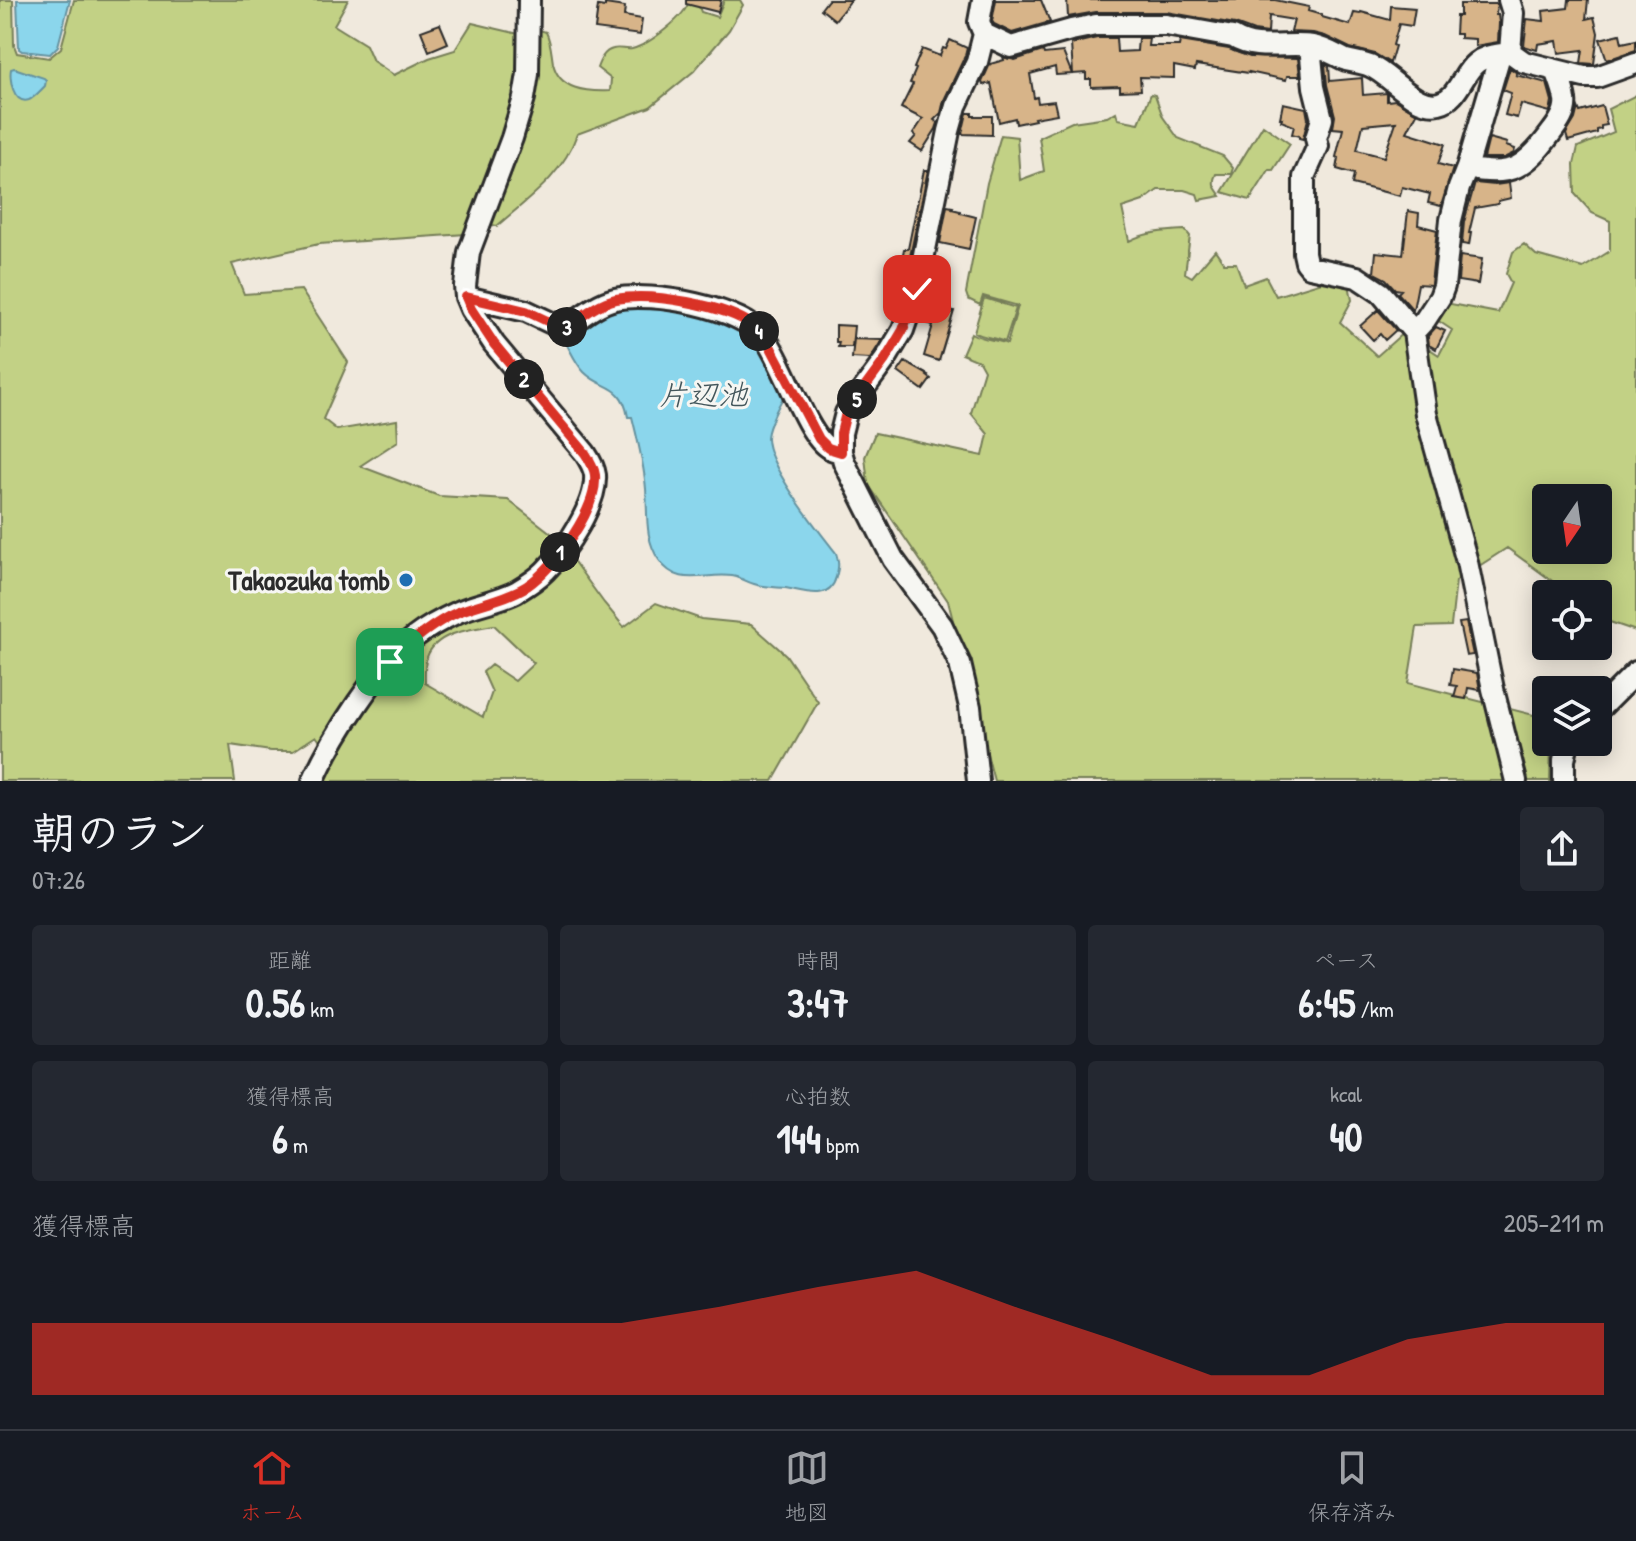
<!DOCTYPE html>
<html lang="ja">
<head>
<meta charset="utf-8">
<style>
	:root { --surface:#171b24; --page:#242831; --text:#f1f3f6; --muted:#9ea1a6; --line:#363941; --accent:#d93025 }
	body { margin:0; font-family:"Patrick Hand","Klee One",sans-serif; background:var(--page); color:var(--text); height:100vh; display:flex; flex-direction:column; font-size:30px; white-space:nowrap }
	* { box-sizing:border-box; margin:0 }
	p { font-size:26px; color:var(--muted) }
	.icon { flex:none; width:44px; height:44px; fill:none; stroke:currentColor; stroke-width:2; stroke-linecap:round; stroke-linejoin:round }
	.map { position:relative; height:781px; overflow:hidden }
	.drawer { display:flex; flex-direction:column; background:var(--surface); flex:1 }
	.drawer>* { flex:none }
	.needle { width:52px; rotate:193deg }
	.fabs { position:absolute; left:1532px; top:484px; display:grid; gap:16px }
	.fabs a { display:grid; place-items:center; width:80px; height:80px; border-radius:8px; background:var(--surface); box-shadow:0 4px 20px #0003; font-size:40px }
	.pin { position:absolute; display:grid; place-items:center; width:68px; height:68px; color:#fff; margin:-34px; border-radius:16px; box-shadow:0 4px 12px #0006 }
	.km { position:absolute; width:40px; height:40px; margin:-20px; border-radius:50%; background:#222; color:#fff; font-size:22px; line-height:40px; text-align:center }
	.round { display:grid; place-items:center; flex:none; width:84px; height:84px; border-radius:8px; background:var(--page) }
	.summary { display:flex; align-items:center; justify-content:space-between; height:136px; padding:0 32px }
	h1 { font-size:44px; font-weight:700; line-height:60px }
	.stats { display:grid; grid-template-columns:repeat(3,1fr); gap:12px; height:136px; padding:8px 32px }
	.stats div { display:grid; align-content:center; border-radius:8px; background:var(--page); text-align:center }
	.stats b { font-size:40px; font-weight:700 }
	.stats small { font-size:22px; font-weight:400 }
	.stats p { font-size:22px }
	.chart { height:224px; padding:16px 32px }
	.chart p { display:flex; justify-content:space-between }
	.chart svg { width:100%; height:144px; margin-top:8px; fill:var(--accent); opacity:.7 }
	.tabs { display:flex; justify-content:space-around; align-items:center; height:112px; border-top:2px solid var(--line); background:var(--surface); font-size:22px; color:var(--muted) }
	.tabs a { display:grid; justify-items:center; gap:4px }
	.tabs .selected { color:var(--accent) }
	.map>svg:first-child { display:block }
	.green { fill:#c2d185; stroke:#767e58; stroke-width:2; fill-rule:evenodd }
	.water { fill:#8bd6ec; stroke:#65929f; stroke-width:2 }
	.building { fill:#d7b489; stroke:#2b2b2b; stroke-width:2; fill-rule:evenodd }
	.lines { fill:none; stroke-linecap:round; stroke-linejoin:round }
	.minor-casing { stroke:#2b2b2b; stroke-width:26 }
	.minor { stroke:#f6f6f2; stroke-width:20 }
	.route-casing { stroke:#fff; stroke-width:16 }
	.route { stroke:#d93025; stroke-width:10 }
	.poi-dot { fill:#1f6fb2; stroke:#f6f6f2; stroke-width:3 }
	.labels { text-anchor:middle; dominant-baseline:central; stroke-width:6; stroke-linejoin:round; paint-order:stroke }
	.poi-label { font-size:28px; font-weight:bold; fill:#2b2b2b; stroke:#f6f6f2; text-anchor:end }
	.water-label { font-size:30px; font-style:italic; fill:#43565b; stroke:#f6f6f2 }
</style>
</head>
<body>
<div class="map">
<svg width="1636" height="781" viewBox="0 0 1636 781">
	<rect width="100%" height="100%" fill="#f0e9dd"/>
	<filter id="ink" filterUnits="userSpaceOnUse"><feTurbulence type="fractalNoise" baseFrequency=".0125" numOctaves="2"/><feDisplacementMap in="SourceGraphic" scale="16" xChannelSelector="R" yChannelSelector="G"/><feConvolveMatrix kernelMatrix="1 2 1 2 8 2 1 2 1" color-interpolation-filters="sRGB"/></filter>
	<g filter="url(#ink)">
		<!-- green -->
		<path class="green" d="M0 0H13L14 45 17 53 49 58 61 48 74 0H348L334 25 366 45 373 61 394 75 429 58 455 50 472 23 523 35 517 96 489 180 466 234 319 244 232 264 244 294 301 290 348 362 323 419 337 430 397 420 398 441 360 466 439 496 508 500 556 537 604 603 624 627 656 603 701 619 751 624 786 655 818 702 773 781H319L331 756 316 736 293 751H271L230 745 235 781H0ZM494 625 534 663 515 681 491 665 483 672 492 692 483 717 425 683C425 675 424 665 427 657 436 632 471 629 494 625Z
			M689 0 698 4 701 12 717 17 724 0H740L743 5 729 30 694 71 650 107 577 134C563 175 529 198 497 226L487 224 537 29 546 32C551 42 551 51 553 63 559 90 586 92 610 91L611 79 597 68C600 60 604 51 613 49 618 47 626 50 632 49 648 45 687 16 689 0Z
			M1151 94 1155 95 1163 117 1178 138 1223 156 1233 168 1231 174H1216C1211 184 1215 188 1221 196L1199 200 1197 194 1184 190H1158L1143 201 1122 208 1129 241C1146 232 1166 231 1185 230L1190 236 1185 273 1192 277 1215 250 1224 263H1236L1244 285 1266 277 1276 296 1335 278 1349 284 1352 300 1340 322 1377 356 1404 332 1439 355 1452 330 1437 320 1446 303 1498 313 1511 283 1506 274 1513 252 1524 244 1536 255 1583 268 1610 251V221L1592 213 1575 194 1574 164 1578 147 1614 132 1608 109 1636 95V631L1604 620 1598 615V594H1570L1507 548 1456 581 1451 626 1417 627 1408 683 1534 715 1546 734V742H1551L1550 781H994L948 601 868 484 865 457 875 433 983 456 988 434 971 413 984 370 979 361 962 354 971 333C983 340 994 339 1007 344L1018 306 983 296 980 305 968 299 966 293 987 183 1001 135 1017 137 1020 180 1044 171 1039 137 1072 122 1107 117 1116 112 1118 119 1139 123ZM1546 498H1598V550H1546Z
			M1263 125 1290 144 1273 170H1269L1250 200 1222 192Z
			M984 298 1016 308 1005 342C994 337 984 338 974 332Z"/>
		<!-- water -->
		<path class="water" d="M17 0H70L58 46 50 54 22 51 19 49Z
			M14 68 44 78 46 80 45 86C41 90 34 98 29 100 13 105 9 78 11 69Z
			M624 306 676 308 745 330 754 337 787 392C780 401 768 426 767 437 766 465 818 530 836 553 839 563 839 567 836 577 830 602 804 591 785 588 774 587 764 587 754 584 746 582 740 577 732 576 704 572 679 589 659 560 644 538 648 514 646 489 644 464 638 441 632 417H628C622 382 603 391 584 372 575 363 570 349 563 338L607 310Z"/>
		<!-- building -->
		<path class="building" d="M686 0H721L718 12 686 4Z
			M828 0H851L835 20 821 9Z
			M996 0H1041L1050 22 1012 33 994 24 992 21Z
			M1067 0H1275L1309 7 1308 11 1322 15V17L1350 25 1354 13 1360 14 1361 12 1390 20 1391 6 1415 8 1412 26 1399 24 1393 45 1395 46 1390 63 1375 54 1350 48 1325 36 1313 33 1291 32 1294 20 1269 16 1268 33 1254 31 1235 24 1166 12H1096L1068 17Z
			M1569 0H1588L1586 19 1594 17 1598 33 1594 64 1581 63 1583 50 1559 53 1557 41 1538 44 1537 50 1524 46 1527 19 1544 21 1543 11 1568 8Z
			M605 4 625 7 624 16 642 19 640 35 595 29 598 6 605 7Z
			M1460 4H1497L1496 15H1498L1499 23 1498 42 1475 46V39L1460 38V34H1455L1456 16H1460Z
			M440 24 448 43 429 51 421 31Z
			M1620 34 1622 43 1636 40V50L1607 60 1600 39Z
			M1097 38H1116L1117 52 1137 51 1138 38H1149L1148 46H1179L1180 41 1229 49 1250 57 1298 58 1300 76H1287L1286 80 1249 72V73L1196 65 1195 70 1174 66V78L1140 77 1141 90 1120 91V86L1091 87V79H1086V73L1073 74 1071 44Z
			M950 40 967 48 965 56 944 100 941 113 934 120 938 123 936 129 922 151 910 143 916 136 913 134 923 119 901 108 913 84 910 83 916 69 914 68 922 49 940 56 943 48 946 49Z
			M1043 51 1044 54 1063 52 1072 74 1056 75 1055 67 1030 74 1034 98 1037 97 1038 103 1054 101 1057 114 1034 118 1035 120 1016 124 1015 118 999 122 991 83 983 85 982 82 990 64 1004 60 1003 57 1015 60Z
			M1325 64 1329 66 1330 81 1362 78 1363 95 1387 93V101L1395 100 1417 113 1407 132 1445 144 1438 164 1453 168 1441 206 1428 203 1430 194 1402 187 1400 196 1352 184 1354 174 1337 169 1339 158 1336 157 1343 129 1333 128 1335 116 1327 85ZM1396 122 1384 157 1357 150 1363 125Z
			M1510 68 1517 73 1516 75 1547 83 1552 101 1550 112 1521 104 1517 118 1505 115 1511 93 1503 90Z
			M1283 103 1306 108 1308 119 1303 139 1299 138V136L1292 134 1294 126 1281 121 1282 118H1280Z
			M1602 106 1607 125 1601 126V129L1597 130V133L1568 141 1566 134 1575 119 1578 107 1580 112Z
			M967 113H972V116H992V135L962 134Z
			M1489 138 1507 143 1506 146 1515 149 1514 153 1504 158H1484Z
			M924 170H928L907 271 900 269 904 249H908Z
			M1475 183 1495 185 1509 183 1511 198 1498 201V204L1475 208 1469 233H1471L1469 245 1462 244 1464 222Z
			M947 206 953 207 952 209 960 211V213L976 217 969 249 940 243Z
			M1408 211 1419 213 1418 225 1437 230 1431 283V285L1418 284 1413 310 1398 293 1401 290 1395 289 1386 279 1374 273 1376 252 1403 255Z
			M1460 256 1482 259 1478 284 1458 281Z
			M935 267 947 270 937 308 954 311 939 361 924 356 933 325 920 321 929 293Z
			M1378 310 1396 330 1385 340 1380 334 1373 340 1360 326Z
			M836 325 854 326 852 347H838L839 342H836Z
			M1436 327 1445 331 1436 349 1429 345 1428 336Z
			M854 339 882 340 870 359 852 358Z
			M905 362 928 375 927 376 931 379 923 390 898 372Z
			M1466 622 1473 655 1466 656 1459 623Z
			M1453 669 1477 673 1480 690 1468 688 1466 699 1454 697 1457 686 1450 685Z"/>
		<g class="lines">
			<!-- minor casing -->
			<g class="minor-casing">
				<path id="minor" d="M984 34 1011 47 1071 30 1096 25H1166L1233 37C1257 52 1285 42 1312 46 1324 48 1335 55 1346 60 1354 62 1363 63 1370 66 1391 75 1415 109 1439 103 1458 99 1462 74 1476 63 1487 54 1498 56 1510 52L1513 13 1509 0
					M1310 46 1314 87 1322 119 1316 138 1318 146 1304 177V253L1306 262 1310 267 1357 277 1381 293 1414 332
					M1510 52 1524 62 1556 70
					M1500 55 1467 168 1459 188 1451 220 1444 286 1440 297 1425 320 1414 332 1426 414 1467 562 1493 689 1516 781
					M1467 168C1511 178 1526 167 1551 133 1558 124 1567 112 1565 100 1564 90 1559 79 1556 70L1584 77H1597L1636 63
					M466 297 526 311 562 328 568 326C582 316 598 303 615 299 652 291 742 307 765 338 783 361 807 437 829 448 833 450 837 451 841 452
					M1598 710 1636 672
					M313 781C332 738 378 665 415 637 428 627 443 619 458 612 476 604 498 601 516 592 526 586 537 579 545 571 566 550 597 504 595 475 594 467 589 459 585 453L494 344 471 309 466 297 465 286 469 252 512 138 524 98 528 74 529 0
					M978 781 970 707 960 664 942 626 893 559 844 462 841 452V433L846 413 885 360 903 330 917 289 949 131 956 106 977 62 984 34 979 22 983 0
					M1564 781V760L1568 742"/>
			</g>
			<!-- minor -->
			<use href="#minor" class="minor"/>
		</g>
	</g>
	<g class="lines" filter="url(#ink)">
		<!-- route casing -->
		<g class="route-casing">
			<path id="route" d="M390 662C410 642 431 624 458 612 481 603 506 599 527 586 554 568 598 509 595 475 594 467 589 459 585 453L494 344 471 309 466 297 526 311 562 328 568 326C583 316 598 303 616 299 651 292 725 305 754 326 759 330 763 335 767 340L819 439 828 448 841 452V433L846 413 885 360 903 330 917 289"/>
		</g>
		<!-- route -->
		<use href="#route" class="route"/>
	</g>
	<!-- markers -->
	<circle class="poi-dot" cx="406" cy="580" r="8"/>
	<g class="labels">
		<!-- poi labels -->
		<g class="poi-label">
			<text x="390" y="580">Takaozuka tomb</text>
		</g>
		<!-- water labels -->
		<g class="water-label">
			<text x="703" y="394">片辺池</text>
		</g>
	</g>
</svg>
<div class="fabs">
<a><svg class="needle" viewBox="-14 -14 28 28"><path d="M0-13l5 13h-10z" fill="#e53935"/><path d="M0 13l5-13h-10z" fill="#9ea1a6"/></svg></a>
<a><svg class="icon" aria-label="locate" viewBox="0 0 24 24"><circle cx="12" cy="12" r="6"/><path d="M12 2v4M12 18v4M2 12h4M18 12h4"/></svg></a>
<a><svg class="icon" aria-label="layers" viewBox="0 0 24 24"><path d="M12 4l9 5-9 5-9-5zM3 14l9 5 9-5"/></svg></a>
</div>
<div class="pin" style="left:390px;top:662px;background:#1e9e55"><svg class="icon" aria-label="arrive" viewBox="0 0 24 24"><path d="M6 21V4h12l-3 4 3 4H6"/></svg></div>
<div class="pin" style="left:917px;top:289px;background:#d93025"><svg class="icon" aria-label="check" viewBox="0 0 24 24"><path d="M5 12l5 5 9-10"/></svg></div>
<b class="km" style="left:560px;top:552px">1</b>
<b class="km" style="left:524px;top:379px">2</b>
<b class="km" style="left:567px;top:327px">3</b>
<b class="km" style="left:759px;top:331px">4</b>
<b class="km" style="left:857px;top:399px">5</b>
</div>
<section class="drawer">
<div class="summary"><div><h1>朝のラン</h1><p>07:26</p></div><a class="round"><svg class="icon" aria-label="share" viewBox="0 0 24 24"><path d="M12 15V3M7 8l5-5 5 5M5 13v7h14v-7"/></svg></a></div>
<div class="stats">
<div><p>距離</p><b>0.56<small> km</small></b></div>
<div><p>時間</p><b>3:47</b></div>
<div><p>ペース</p><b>6:45<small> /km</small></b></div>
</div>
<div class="stats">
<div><p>獲得標高</p><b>6<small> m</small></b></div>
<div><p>心拍数</p><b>144<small> bpm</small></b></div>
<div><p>kcal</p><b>40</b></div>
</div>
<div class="chart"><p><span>獲得標高</span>205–211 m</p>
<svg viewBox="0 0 160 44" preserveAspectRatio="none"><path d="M0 44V22L10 22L20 22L30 22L40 22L50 22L60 22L70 17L80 11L90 6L100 17L110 27L120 38L130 38L140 27L150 22L160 22V44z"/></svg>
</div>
</section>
<nav class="tabs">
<a class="selected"><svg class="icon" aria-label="home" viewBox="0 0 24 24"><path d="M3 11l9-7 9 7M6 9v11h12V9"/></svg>ホーム</a>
<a><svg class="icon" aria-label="map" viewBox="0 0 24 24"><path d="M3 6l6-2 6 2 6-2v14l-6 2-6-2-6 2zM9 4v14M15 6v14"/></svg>地図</a>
<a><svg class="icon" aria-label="saved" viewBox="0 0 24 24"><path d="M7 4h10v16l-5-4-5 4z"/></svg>保存済み</a>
</nav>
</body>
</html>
